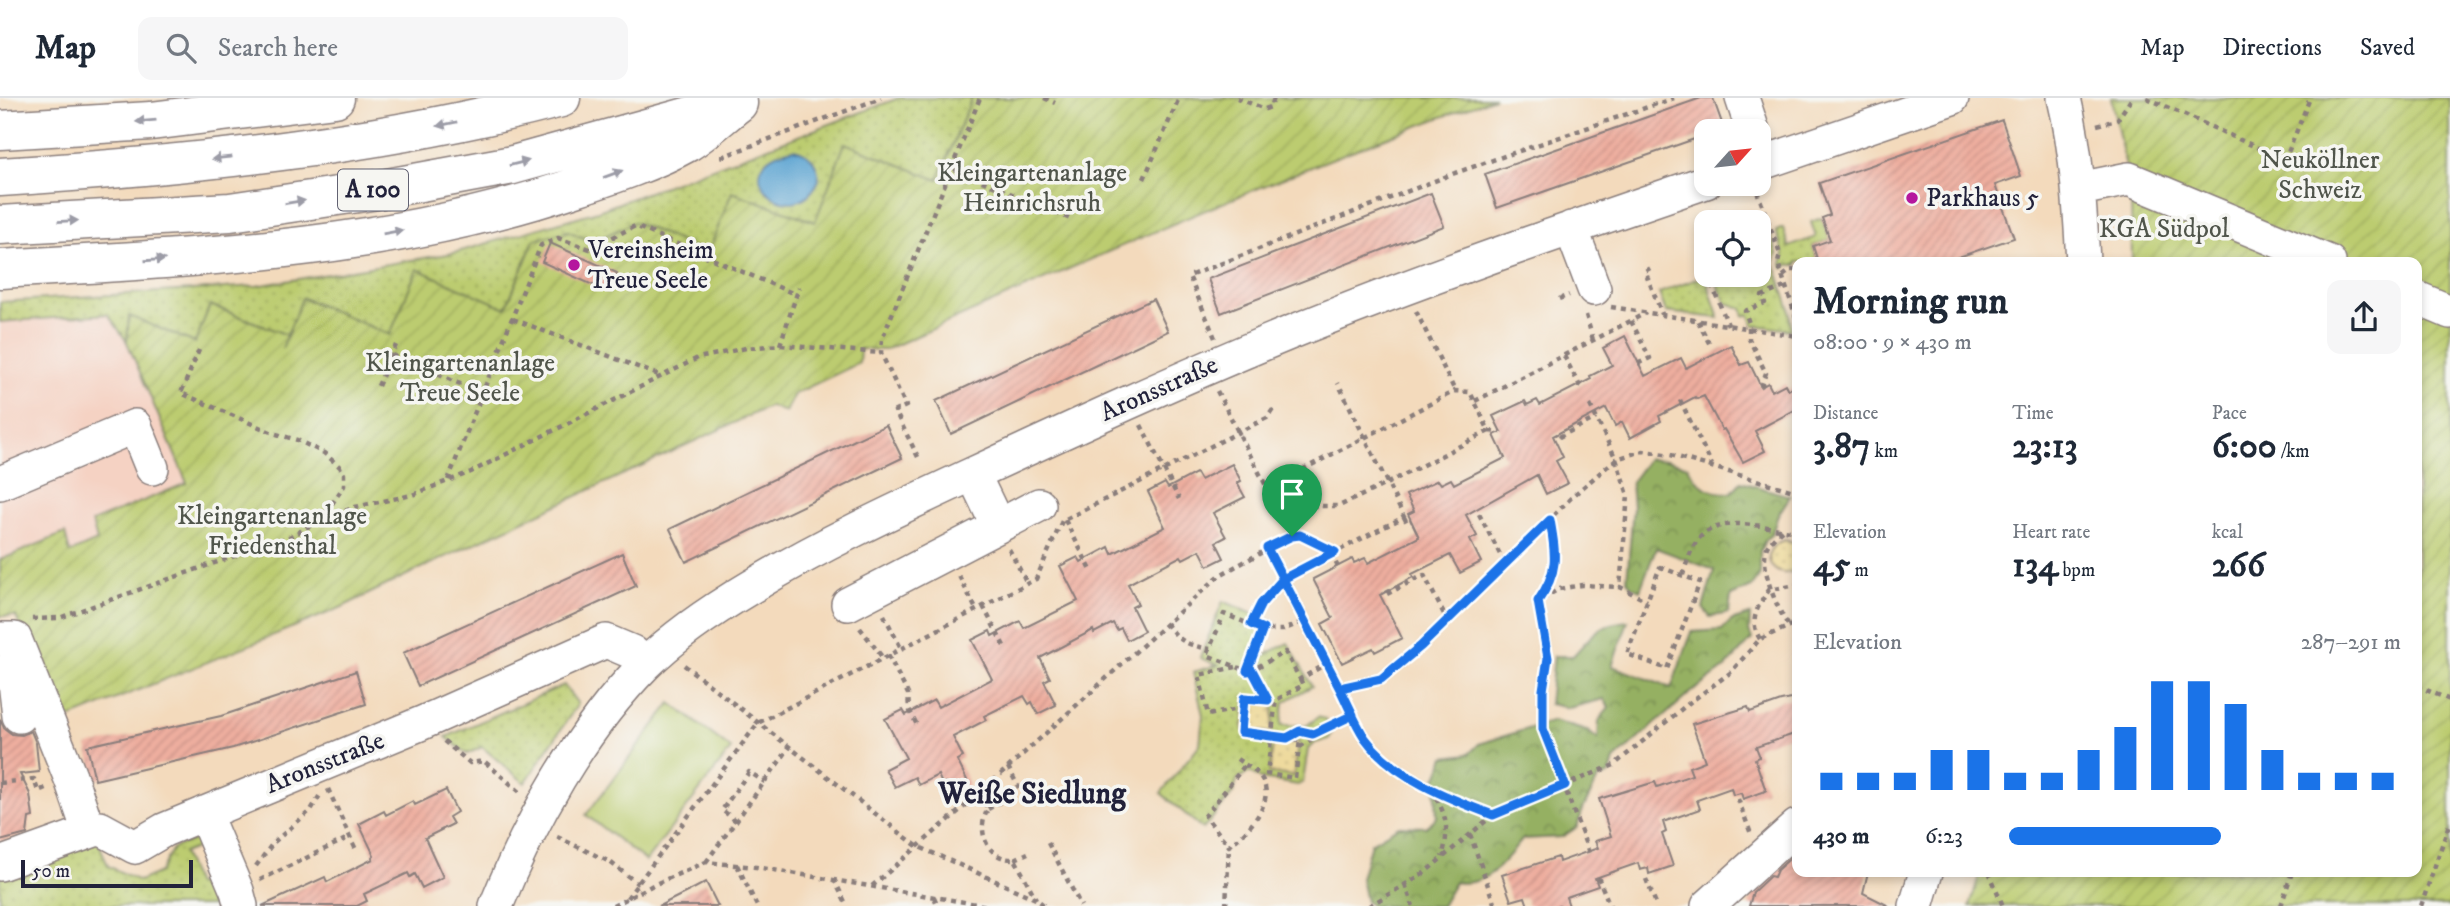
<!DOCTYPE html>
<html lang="en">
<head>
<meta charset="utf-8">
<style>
	:root { --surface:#fff; --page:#f6f6f7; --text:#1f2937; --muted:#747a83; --line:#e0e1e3; --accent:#1a73e8 }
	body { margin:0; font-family:"IM FELL DW Pica",serif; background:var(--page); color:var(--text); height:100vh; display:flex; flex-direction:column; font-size:26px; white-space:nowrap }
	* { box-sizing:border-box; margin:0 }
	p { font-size:23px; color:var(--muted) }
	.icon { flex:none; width:38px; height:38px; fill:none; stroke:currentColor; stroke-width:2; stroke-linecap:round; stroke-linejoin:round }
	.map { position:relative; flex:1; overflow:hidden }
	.details { position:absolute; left:1792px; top:159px; width:630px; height:620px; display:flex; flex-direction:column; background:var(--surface); border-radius:14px; box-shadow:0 4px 10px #0003 }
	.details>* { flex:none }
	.needle { width:46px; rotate:63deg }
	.tools { position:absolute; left:1694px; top:21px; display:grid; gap:14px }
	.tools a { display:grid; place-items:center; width:77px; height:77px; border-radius:14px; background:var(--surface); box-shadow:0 4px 10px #0003; font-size:35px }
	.scale { position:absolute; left:21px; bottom:18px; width:172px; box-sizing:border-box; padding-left:7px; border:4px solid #22223b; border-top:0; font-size:19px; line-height:24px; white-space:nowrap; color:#22223b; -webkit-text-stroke:5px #f6f6f2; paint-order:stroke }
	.pin { position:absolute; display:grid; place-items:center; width:60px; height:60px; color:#fff; margin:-72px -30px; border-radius:50% 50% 50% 0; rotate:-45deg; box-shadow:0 0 7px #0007 }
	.pin .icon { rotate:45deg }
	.round { display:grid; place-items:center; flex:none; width:74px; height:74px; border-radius:14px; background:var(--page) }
	.headline { display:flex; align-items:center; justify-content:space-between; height:119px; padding:0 21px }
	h1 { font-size:38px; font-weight:800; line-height:52px }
	.metrics { display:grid; grid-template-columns:repeat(3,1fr); gap:10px; height:119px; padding:7px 21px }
	.metrics div { display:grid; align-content:center }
	.metrics b { font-size:35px; font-weight:800 }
	.metrics small { font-size:19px; font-weight:400 }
	.metrics p { font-size:19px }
	.chart { height:196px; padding:14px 21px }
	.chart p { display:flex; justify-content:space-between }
	.chart svg { width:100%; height:126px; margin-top:7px; stroke:var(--accent); stroke-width:6 }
	ul { padding:0 21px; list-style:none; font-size:23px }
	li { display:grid; grid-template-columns:112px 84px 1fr; align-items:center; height:52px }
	li i { height:18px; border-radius:9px; background:var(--accent) }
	header { display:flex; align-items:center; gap:42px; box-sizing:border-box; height:98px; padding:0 35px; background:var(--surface); border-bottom:2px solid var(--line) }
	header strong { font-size:33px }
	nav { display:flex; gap:38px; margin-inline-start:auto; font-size:24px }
	.search { width:490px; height:63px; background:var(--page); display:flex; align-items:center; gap:18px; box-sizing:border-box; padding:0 24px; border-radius:14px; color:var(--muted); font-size:26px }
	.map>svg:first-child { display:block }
	.built { fill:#f5d2c3 }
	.grass { fill:url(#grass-dots); stroke:#6f7755; stroke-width:2; fill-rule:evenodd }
	.forest { fill:url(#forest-crowns); stroke:#5c694e; stroke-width:2 }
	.sand { fill:url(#sand-dots); stroke:#887e6c; stroke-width:2 }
	.garden { fill:url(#garden-furrows); stroke:#6f7755; stroke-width:2 }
	.pitch { fill:#bccc6f; stroke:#6f7755; stroke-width:2 }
	.water { fill:#5aa3d1; stroke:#3e6286; stroke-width:2 }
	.building { fill:url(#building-hatch) }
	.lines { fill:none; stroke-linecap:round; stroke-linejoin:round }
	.minor-casing { stroke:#8a7e7c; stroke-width:36 }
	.highway-casing { stroke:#8a7e7c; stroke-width:41 }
	.path { stroke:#8a7e7c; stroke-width:4.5; stroke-dasharray:5 5; stroke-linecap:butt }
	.minor { stroke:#fff; stroke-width:33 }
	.highway { stroke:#fff; stroke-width:38 }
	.oneway { fill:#9c9ca7 }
	.route-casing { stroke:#fff; stroke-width:14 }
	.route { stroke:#1a73e8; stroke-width:9 }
	.poi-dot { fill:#b5179e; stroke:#f6f6f2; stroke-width:2.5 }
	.labels { text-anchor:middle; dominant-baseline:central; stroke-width:7; stroke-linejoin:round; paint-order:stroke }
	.shield { fill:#f6f6f2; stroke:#626272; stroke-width:2 }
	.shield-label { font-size:24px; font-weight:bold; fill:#22223b }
	.park-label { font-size:26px; fill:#50554b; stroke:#f6f6f2 }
	.poi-label { font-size:26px; fill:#22223b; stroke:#f6f6f2; text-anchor:start }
	.street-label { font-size:26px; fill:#22223b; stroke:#f6f6f2 }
	.quarter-label { font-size:30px; font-weight:bold; fill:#22223b; stroke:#f6f6f2 }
</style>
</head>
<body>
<header>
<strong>Map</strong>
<div class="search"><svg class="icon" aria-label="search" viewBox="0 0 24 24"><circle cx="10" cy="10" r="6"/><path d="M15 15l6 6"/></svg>Search here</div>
<nav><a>Map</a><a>Directions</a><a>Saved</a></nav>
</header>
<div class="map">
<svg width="2450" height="808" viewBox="0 0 2450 808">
	<defs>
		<pattern id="grass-dots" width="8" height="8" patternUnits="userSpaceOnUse" patternTransform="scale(1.75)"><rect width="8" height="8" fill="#bccc6f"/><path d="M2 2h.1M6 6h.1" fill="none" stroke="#a1af61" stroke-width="1.8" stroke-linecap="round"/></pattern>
		<pattern id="forest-crowns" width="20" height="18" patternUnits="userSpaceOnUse" patternTransform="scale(1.75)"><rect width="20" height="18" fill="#95b062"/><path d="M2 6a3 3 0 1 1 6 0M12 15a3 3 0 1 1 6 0" fill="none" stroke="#798f52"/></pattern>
		<pattern id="sand-dots" width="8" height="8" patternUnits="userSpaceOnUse" patternTransform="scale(1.75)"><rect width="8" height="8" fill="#eeda9e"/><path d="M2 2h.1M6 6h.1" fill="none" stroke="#ccbb89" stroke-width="1.8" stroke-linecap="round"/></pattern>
		<pattern id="garden-furrows" width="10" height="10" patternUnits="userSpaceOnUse" patternTransform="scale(1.75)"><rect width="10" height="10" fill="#bccc6f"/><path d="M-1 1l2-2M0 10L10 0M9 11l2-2" fill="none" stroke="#a1af61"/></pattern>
		<pattern id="building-hatch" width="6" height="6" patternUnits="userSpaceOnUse" patternTransform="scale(1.75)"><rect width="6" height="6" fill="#eeae9f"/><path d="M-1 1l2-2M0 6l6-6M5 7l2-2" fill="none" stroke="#cc958a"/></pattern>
	</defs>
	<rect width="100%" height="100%" fill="#f6f6f2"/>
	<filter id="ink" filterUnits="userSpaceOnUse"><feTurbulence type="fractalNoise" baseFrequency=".0143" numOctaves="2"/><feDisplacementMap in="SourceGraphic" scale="14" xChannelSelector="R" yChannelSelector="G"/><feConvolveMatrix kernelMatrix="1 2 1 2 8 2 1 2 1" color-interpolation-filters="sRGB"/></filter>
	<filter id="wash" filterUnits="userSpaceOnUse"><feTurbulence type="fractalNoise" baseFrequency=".00686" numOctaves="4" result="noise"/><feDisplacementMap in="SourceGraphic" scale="28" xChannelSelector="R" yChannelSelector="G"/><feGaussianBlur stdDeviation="1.57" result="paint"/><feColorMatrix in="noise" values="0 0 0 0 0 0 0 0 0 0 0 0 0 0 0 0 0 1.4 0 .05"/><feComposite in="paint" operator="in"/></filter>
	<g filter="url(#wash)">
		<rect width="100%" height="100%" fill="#f3dabc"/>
		<!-- built -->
		<path class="built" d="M109 216 127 244 187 385 92 424 97 443 69 455 64 435 0 462V224Z"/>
		<!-- grass -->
		<path class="grass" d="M899 0H972L938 83 815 124 732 95 708 155 634 124 593 144 568 133 534 142 506 210 390 237 303 200 287 237 210 207 195 245 129 218 127 244 108 216 0 224V204L256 188 454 155 598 113ZM789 52 813 61C821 84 820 88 799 102L765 63Z
			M1822 120 1830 142 1813 148 1818 164H1797V167H1788L1784 171 1782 167 1784 156 1776 133 1783 130 1789 149 1816 139 1811 124Z
			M1770 135 1777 156 1774 165 1789 209 1791 232 1754 227 1749 216 1744 218 1742 210 1726 205 1713 177H1759V160L1770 156 1764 138Z
			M1705 178 1719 220 1666 214 1659 195Z
			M1223 503 1272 524 1257 561 1288 545 1312 588 1284 604 1281 627 1306 628 1318 619 1325 621 1332 634 1329 641 1315 645 1308 651 1303 684 1298 687 1261 681 1250 674 1237 682 1234 694 1203 731 1161 695 1200 646 1203 617 1193 574 1218 567 1200 560Z
			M564 587 578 606 525 685 482 649 467 656 446 639Z
			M198 740 201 748 183 755 196 787 214 780 223 808H0V778L98 743 108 768 139 783 160 774 173 750Z"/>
		<!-- forest -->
		<path class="forest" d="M1648 361 1666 362 1687 368C1699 388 1707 395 1731 395L1741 384 1790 398 1778 417 1772 436 1765 442 1760 453V477L1752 489 1731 498 1729 515 1710 519 1703 510 1714 472 1656 450 1640 492 1631 488 1627 482 1633 410 1631 384Z
			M1750 517 1749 533 1752 541 1726 569 1688 597 1614 662 1610 676 1598 681 1583 711 1577 729 1562 739 1523 741C1504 763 1487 790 1455 784L1441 808H1372L1366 804 1361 780 1371 745 1399 728 1426 729 1437 719 1435 684 1445 659 1469 656 1479 646 1553 623 1587 633 1598 641 1599 623 1609 609 1604 601 1569 610 1549 606 1554 558H1573C1593 536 1598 526 1628 523L1612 568 1671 590 1692 534 1722 532 1731 523Z"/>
		<!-- sand -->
		<path class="sand" d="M1786 442 1797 447V471C1771 488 1755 447 1786 442Z
			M1246 603 1274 606 1272 635 1243 632Z
			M1274 641 1299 644 1294 678 1269 675Z"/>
		<!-- garden -->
		<path class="garden" d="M972 0H1047L1055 3 1057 0H1495C1288 72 1086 163 885 252L860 251 859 265 794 296 785 314 770 308 413 474 340 510 55 626 16 518H0V462L65 435 70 455 97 443 92 424 187 385 127 244 129 218 195 245 210 207 287 237 282 251 302 200 390 237 417 171 506 210 534 142 568 133 593 144 634 124 708 155 732 94 815 124 845 45 938 82Z
			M2111 0H2450V808H1970L1980 774H2417V164H2132L2131 93Z"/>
		<!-- pitch -->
		<path class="pitch" d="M671 605 731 651 646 763 586 717Z"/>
		<!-- water -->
		<path class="water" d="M794 51C811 55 818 65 819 82 791 141 717 64 794 51Z"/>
		<g id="blocks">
			<!-- building -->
			<path class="building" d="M1701 0H1713L1724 31 1706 33V37L1497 110 1485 76Z
				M2002 22 2021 78 1995 87 2014 140 1944 164H1818L1813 148 1830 142 1822 120 1830 117 1819 85Z
				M1431 95 1444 128 1221 215 1208 181Z
				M550 145 617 175 608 194 542 164Z
				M1153 201 1168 233 951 336 936 303Z
				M1625 238 1645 278 1681 260 1686 270 1731 247 1741 267 1749 264 1761 289 1768 285 1772 293 1785 286 1788 292 1797 287V311L1755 333 1765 353 1743 364 1724 331 1722 332 1704 298 1697 301 1695 299 1659 318 1661 323 1630 340 1622 324 1615 328 1606 310 1553 338 1563 359 1556 363 1568 385 1546 396 1537 377 1466 417 1477 438 1470 442 1481 464 1460 475 1450 457 1412 476 1413 479 1380 497 1402 540 1375 554 1373 550 1342 565 1322 526 1333 520 1313 481 1352 461 1354 465 1365 460 1368 465 1419 439 1408 416 1414 413 1406 397 1438 382 1441 386 1451 381 1454 386 1505 360 1494 337 1501 334 1493 318 1525 303 1527 307 1537 302 1540 307 1591 281 1590 278 1612 267 1603 250Z
				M886 327 902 360 686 464 670 431Z
				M1232 366 1241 383 1237 385 1245 399 1213 415 1226 439 1216 444 1224 460 1208 468 1200 452 1183 461 1181 458 1128 486 1138 506 1132 509 1144 533 1127 542 1121 530 1117 532 1113 525 1094 535 1093 532 1040 560 1050 580 1044 583 1056 607 1038 616 1032 604 1029 606 1024 598 984 618 986 622 953 639 963 659 957 662 969 686 952 696 946 684 942 686 938 677 919 687 915 679 895 689 885 671 906 660 885 621 903 612 906 617 934 602 938 609 992 581 972 542 990 533 992 538 1020 523 1024 530 1078 503 1060 468 1078 459 1081 464 1109 449 1112 456 1165 429 1148 394 1165 385 1168 390 1196 375 1200 382Z
				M622 455 636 488 418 588 403 555Z
				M356 573 366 606 233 650 95 682 87 648 221 618Z
				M1797 600V635L1756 649 1760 659 1755 661 1766 693 1743 701 1741 695 1733 697 1731 690 1697 702 1700 711 1663 724 1666 734 1662 736 1673 768 1649 776 1648 770 1640 772 1638 765 1595 780 1598 788 1566 799 1569 808H1528L1525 799 1511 803 1502 777 1558 759 1559 764 1598 750 1595 743 1611 738 1599 701 1655 684 1657 689 1692 677 1689 669 1705 663 1692 626 1748 609 1750 614 1781 603Z
				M0 621 4 630 12 636 22 637 31 633 36 645 39 674 20 676 30 696 33 719 29 720 27 736 0 743Z
				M446 692 457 714 449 719 453 726 425 740 443 779 422 790 415 776 410 779 408 775 364 796 367 803 357 808H262L325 779 327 784 373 761 372 759 374 757 359 726 384 713 386 717 413 703 415 707Z
				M1797 754V774H1868L1863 795 1889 808H1749L1753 794 1770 778 1774 779 1777 772Z
				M706 784 718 808H659L695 790Z"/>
		</g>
	</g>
	<g filter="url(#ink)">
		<use href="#blocks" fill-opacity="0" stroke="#8a7e7c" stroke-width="2"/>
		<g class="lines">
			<!-- minor casing -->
			<g class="minor-casing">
				<path id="minor" d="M1742 0 1753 33
					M2064 0C2077 54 2080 109 2083 164
					M1759 66 1952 0
					M2079 91 2129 81 2329 164
					M1571 130 1594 191
					M2417 200 2450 214
					M973 376 998 428
					M0 385 135 328 152 370
					M848 506 1039 407
					M0 541H15L71 681 89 734
					M13 567 19 618
					M204 715 237 793 241 808
					M0 766 100 730 135 749 164 732 422 625 606 543 632 554 646 566
					M496 808C530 723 581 632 645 567 676 536 714 511 751 489 820 447 893 413 966 379 1072 330 1178 281 1287 236 1424 180 1566 132 1706 84
					M1708 808 1797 728
					M1916 808 1926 774"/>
			</g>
			<!-- highway casing -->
			<g class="highway-casing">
				<path id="highway" d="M0 32 151 23 335 0
					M0 79C189 67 377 48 561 0
					M0 127 230 114 371 93 513 67 708 13
					M0 171C194 160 389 152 575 89 612 77 654 63 688 44 706 33 722 17 738 5"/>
			</g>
			<!-- path -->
			<path class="path" d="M1044 0 1055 5
				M1237 0 1265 11 1271 9 1274 0
				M2147 0 2285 62 2310 0
				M2097 27 2117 22 2132 0
				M721 59 881 0
				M945 67 1070 121
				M1144 81 1179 0
				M1757 93 1780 156 1778 165 1797 222
				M1700 153 1706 171
				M1650 170 1645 173 1662 216
				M1708 177 1728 227
				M1783 178 1791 172H1797
				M1559 201 1569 197
				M1611 209 1797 238
				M1416 213 1455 293
				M1586 217 1593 242
				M513 221 661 278
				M1631 223 1650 260 1637 266
				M1698 223 1711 249
				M1215 240 1189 178 1455 75 1674 0
				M780 247 799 189
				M199 252 181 295 273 335 297 342 324 355 340 369 344 376V388L321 422 355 409 412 397 471 374 698 260 746 250 780 247 881 255
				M392 257 484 296
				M1564 258 1581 290
				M378 288 396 247
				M1761 289 1766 275 1749 241V225L1745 213 1765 205 1762 198 1787 188
				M1217 293 1292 438
				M1680 302 1712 367
				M1475 303 1646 215
				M1590 307 1616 361 1628 397 1620 489
				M1141 327 1179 401
				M1489 333 1501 334
				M1559 339 1596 320
				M918 359 895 313 906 308 881 255 882 241 980 0
				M448 382 541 147 558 140 590 151 635 128 797 197
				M1267 390 1455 293 1470 294 1489 333 1388 385 1339 408H1277
				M1479 416 1505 466
				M1404 419 1407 425 1411 423
				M1065 422 1092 474
				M1550 423C1556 457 1558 473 1538 503L1548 560 1543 592V631L1589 755
				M1782 432C1776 437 1770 443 1767 449 1759 469 1777 512 1789 528
				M1267 450 1365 640 1392 667 1428 689 1447 700 1493 717
				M1009 451 1027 485
				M1331 456 1338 469
				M1660 469 1700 484 1667 571 1627 556Z
				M1683 477C1686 467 1689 456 1695 446 1715 413 1766 430 1797 434
				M959 478 976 511
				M1387 496 1424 477 1447 522
				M1542 501 1559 491 1582 487 1620 489 1647 503
				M983 508 1004 548
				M884 517 901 550
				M32 521 59 520 291 438 321 422
				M1166 525C1180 544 1187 547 1210 551
				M1251 526 1261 506 1283 481 1404 419 1338 285
				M860 530 883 560
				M1263 531 1247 573 1207 557 1224 516C1237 521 1251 527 1265 532H1283L1304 523
				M1760 541C1748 522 1758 508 1769 492L1797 487
				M888 557 908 596 909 611 917 627
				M684 567 917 748 1036 801 1045 808
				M1236 569 1199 577 1208 617 1243 610
				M1300 581 1303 587 1269 606 1252 572 1285 554 1300 581 1326 566
				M2417 588 2450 602
				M1340 590 1381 581 1421 548 1574 397 1616 361 1643 353 1671 357 1797 394
				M1267 602 1244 600 1241 634C1261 637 1281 639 1300 642L1295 680 1267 676 1276 601
				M1287 640 1300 633 1313 636 1353 617
				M444 643 470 665 484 663 520 694
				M1300 649 1312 641 1313 636
				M1237 661C1244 666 1255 672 1260 678 1279 703 1246 735 1229 748L1205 718 1245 667
				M1008 669 1019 690
				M0 685 34 681 38 693 48 689
				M328 691 357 754
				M1430 692C1447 713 1450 733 1442 759
				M980 695 988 711C975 733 988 763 1015 761L1036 801
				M1738 701 1751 736
				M988 711 1000 704
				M736 723 722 712 749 674 765 684
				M1470 736 1495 808
				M557 739 610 764 638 786
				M1048 745 1081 808
				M1015 761 1028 755
				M706 764 790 649
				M737 767 757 808
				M256 768 273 745 311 712 320 697
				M1991 774 1990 776 2003 808
				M1598 779 1610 808
				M834 781 847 808
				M1646 781 1657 808
				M260 782 350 739
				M1405 786 1413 808
				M872 788 980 695 1220 477 1292 438 1300 437 1335 454
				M934 799 938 808
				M627 800 758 625 1036 481 1062 423 1267 320 1274 310
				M613 808 653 787 706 764 756 769 988 808
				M1226 808 1229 748
				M1369 808 1423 776 1493 717 1614 667 1689 605 1730 575 1760 541 1797 525
				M2281 808 2292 774
				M2421 808 2450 724"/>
			<!-- minor -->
			<use href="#minor" class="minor"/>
			<!-- highway -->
			<use href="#highway" class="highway"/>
		</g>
		<!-- one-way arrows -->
		<defs><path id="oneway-solid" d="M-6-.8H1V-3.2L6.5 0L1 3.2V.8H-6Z" transform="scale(1.75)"/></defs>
		<g class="oneway">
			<use href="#oneway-solid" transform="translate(146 23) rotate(175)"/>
			<use href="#oneway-solid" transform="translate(447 26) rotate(168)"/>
			<use href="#oneway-solid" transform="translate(222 60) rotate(174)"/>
			<use href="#oneway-solid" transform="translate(519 65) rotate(-14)"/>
			<use href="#oneway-solid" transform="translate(613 76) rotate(-20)"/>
			<use href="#oneway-solid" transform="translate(295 104) rotate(-9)"/>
			<use href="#oneway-solid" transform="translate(68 123) rotate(-3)"/>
			<use href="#oneway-solid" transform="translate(393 134) rotate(-10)"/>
			<use href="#oneway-solid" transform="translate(155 162) rotate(-4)"/>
		</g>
	</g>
	<g class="lines" filter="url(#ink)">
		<!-- route casing -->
		<g class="route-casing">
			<path id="route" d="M1292 438 1267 450 1283 481 1261 506 1251 526 1263 531 1247 573 1252 572 1268 602 1244 600 1241 634 1287 640 1300 633 1313 636 1353 617 1340 590 1381 581 1421 548 1550 422C1556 457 1559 473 1538 503L1548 560 1543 592V631L1565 687 1493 717C1450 701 1393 679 1365 640 1355 625 1348 607 1340 591 1321 555 1302 518 1283 481L1335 454 1300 437 1292 438"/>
		</g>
		<!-- route -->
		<use href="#route" class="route"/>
	</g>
	<!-- markers -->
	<g class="poi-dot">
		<circle cx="1912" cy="100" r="7"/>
		<circle cx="574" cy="167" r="7"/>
	</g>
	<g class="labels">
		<!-- shield labels -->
		<rect class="shield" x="338" y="71.5" width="70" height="41" rx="5"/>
		<g class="shield-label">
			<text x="373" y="92">A 100</text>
		</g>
		<!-- park labels -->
		<g class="park-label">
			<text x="2320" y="62">Neuköllner<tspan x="2320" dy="30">Schweiz</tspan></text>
			<text x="1032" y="75">Kleingartenanlage<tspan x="1032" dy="30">Heinrichsruh</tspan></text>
			<text x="2164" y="131">KGA Südpol</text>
			<text x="460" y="265">Kleingartenanlage<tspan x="460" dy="30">Treue Seele</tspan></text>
			<text x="272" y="418">Kleingartenanlage<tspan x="272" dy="30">Friedensthal</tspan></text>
		</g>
		<!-- poi labels -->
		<g class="poi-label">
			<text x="1926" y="100">Parkhaus 5</text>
			<text x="588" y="152">Vereinsheim<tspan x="588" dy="30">Treue Seele</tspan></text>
		</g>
		<!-- street labels -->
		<g class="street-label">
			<text transform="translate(1159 291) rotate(-24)">Aronsstraße</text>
			<text transform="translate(325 665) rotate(-22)">Aronsstraße</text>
		</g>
		<!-- quarter labels -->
		<g class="quarter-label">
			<text x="1032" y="696">Weiße Siedlung</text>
		</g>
	</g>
</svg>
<div class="tools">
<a><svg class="needle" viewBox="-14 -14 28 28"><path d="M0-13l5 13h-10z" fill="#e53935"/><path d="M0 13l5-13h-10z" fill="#747a83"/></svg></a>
<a><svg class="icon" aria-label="locate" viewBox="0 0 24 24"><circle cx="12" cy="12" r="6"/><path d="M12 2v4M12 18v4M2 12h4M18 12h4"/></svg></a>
</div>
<div class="scale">50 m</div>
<div class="pin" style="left:1292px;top:438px;background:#1e9e55"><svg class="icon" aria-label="arrive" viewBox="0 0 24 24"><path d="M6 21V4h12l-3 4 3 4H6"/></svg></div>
<section class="details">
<div class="headline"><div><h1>Morning run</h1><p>08:00 · 9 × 430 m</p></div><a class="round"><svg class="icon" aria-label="share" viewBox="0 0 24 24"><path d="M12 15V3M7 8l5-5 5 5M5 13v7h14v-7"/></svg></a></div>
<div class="metrics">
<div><p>Distance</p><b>3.87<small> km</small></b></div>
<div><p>Time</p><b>23:13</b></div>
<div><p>Pace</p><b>6:00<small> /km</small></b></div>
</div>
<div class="metrics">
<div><p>Elevation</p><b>45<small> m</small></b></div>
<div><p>Heart rate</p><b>134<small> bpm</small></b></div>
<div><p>kcal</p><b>266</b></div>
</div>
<div class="chart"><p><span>Elevation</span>287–291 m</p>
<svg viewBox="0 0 160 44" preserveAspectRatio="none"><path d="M5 44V38M15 44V38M25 44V38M35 44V30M45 44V30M55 44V38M65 44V38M75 44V30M85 44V22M95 44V6M105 44V6M115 44V14M125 44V30M135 44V38M145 44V38M155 44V38"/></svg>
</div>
<ul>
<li><b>430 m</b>6:23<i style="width:54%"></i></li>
</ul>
</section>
</div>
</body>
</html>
